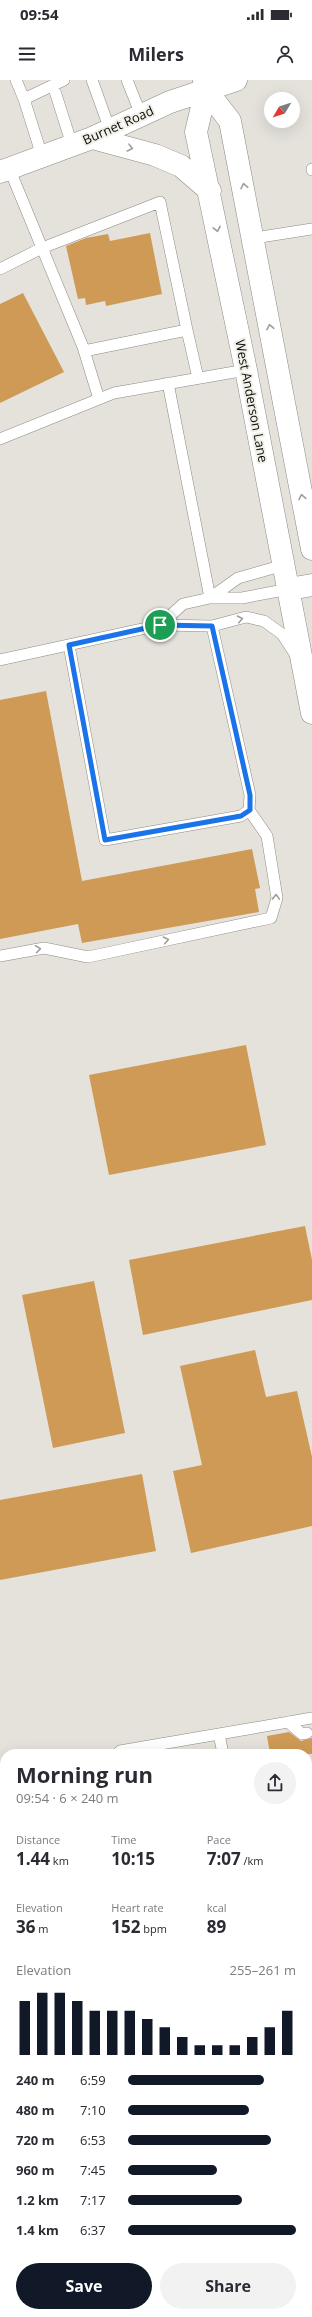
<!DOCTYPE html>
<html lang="en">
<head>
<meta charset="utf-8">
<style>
	:root { --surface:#fff; --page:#f2f2f3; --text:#2b2b33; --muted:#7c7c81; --accent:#111827 }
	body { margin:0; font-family:"Open Sans",sans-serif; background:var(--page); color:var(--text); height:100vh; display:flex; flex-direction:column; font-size:15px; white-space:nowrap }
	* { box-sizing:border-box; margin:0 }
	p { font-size:13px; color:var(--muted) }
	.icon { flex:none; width:22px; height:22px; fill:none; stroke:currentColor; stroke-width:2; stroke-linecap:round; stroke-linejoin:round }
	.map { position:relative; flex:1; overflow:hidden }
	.side { position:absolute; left:0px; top:1669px; width:312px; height:568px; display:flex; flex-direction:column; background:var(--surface); border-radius:16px 16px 0 0; box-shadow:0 4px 16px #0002 }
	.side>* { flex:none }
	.needle { width:26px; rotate:231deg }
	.controls { position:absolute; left:264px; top:12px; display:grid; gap:8px }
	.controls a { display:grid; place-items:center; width:36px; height:36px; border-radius:50%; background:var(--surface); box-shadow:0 4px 16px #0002; font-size:20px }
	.pin { position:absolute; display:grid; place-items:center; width:34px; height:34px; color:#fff; margin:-17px; border:2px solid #fff; border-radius:50%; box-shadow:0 1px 4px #0007 }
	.round { display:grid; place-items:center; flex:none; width:42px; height:42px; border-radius:21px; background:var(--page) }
	.overview { display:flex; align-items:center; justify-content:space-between; height:68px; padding:0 16px }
	h1 { font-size:22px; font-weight:700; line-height:30px }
	.metrics { display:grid; grid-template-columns:repeat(3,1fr); gap:6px; height:68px; padding:4px 16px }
	.metrics div { display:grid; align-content:center }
	.metrics b { font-size:17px; font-weight:700 }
	.metrics small { font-size:11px; font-weight:400 }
	.metrics p { font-size:11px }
	.chart { height:112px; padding:8px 16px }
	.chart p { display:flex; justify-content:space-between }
	.chart svg { width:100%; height:72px; margin-top:4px; stroke:var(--accent); stroke-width:6 }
	.primary-button { display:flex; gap:8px; margin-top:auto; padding:8px 16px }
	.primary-button a { flex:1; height:46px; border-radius:24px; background:var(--accent); color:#fff; font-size:16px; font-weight:700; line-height:46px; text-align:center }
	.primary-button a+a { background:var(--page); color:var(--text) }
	ul { padding:0 16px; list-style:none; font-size:13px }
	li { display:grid; grid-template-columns:64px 48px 1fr; align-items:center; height:30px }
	li i { height:10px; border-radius:5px; background:var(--accent) }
	.status { display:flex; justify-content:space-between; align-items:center; height:28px; padding:0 20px; background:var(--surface); direction:ltr }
	.status svg { height:11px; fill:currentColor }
	header { display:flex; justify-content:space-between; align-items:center; height:52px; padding:0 16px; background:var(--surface); font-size:18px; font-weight:700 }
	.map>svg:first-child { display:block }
	.building { fill:#ce9a55 }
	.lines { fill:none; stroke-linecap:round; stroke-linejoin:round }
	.service-casing { stroke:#8c8a83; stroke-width:12 }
	.secondary-casing { stroke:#8c8a83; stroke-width:23 }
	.service { stroke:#fff; stroke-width:11 }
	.secondary { stroke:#fff; stroke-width:22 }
	.oneway { stroke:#9e9e9d }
	.route-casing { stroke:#fff; stroke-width:8 }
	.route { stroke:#1a73e8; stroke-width:5 }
	.labels { text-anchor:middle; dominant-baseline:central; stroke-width:4; stroke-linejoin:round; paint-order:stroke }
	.street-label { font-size:13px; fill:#0d0d0a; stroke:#f1f0e8 }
</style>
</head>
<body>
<div class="status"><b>09:54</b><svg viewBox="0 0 49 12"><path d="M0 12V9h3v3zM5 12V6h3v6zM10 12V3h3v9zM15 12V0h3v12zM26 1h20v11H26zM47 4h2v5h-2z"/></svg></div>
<header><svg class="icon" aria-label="menu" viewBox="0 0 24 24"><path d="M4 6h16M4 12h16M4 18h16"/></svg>Milers<svg class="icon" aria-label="person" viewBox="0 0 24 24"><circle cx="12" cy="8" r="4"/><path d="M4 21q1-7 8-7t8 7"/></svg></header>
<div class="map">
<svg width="312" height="2237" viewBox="0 0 312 2237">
	<rect width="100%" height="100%" fill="#e4e2db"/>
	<!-- building -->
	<path class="building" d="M150 153 162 214 106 226 105 221 86 225 85 218 78 219 66 166 86 158 108 154 110 161Z
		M23 213 64 292 0 323V224Z
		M46 611 82 801 252 769 260 808 255 809 259 832 82 863 78 844 0 859V620Z
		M246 965 266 1065 109 1095 89 995Z
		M305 1146 312 1180V1220L143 1255 129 1180Z
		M94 1201 125 1353 53 1368 22 1215Z
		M255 1270 266 1317 297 1311 312 1377V1446L191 1473 173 1391 202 1385 180 1286Z
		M142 1394 156 1471 0 1500V1420Z
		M289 1652 301 1661 312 1658V1674H270L267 1656Z"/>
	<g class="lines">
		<!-- service casing -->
		<g class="service-casing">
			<path id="service" d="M16 0 24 19 64 0
				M92 0 110 50
				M127 0 141 35
				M53 5 72 65
				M24 19 42 76
				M9 88 83 267 99 319
				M312 89V90
				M254 158 312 149
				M0 189 42 168 160 122 187 250
				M84 271 187 250 198 298
				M0 359 114 313 246 290
				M284 485 238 498 210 518H242L289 509
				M160 545 212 546 246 537 264 541 282 554 295 574
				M69 565 105 760 241 736 249 730 250 715 212 546
				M0 580 160 545 183 524 210 518 168 303
				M0 876 44 868 88 877 271 838 277 818 267 756 249 730
				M288 1642 302 1654 307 1653
				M219 1654 223 1674
				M120 1671 312 1638
				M307 1746 312 1745
				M307 1963 312 1962
				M0 1967 5 1966
				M307 2081 312 2080
				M307 2088 312 2113
				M0 2212 5 2213
				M11 2232 12 2237
				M43 2232 44 2237"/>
		</g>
		<!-- secondary casing -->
		<g class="secondary-casing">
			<path id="secondary" d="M204 0 206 10 196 52 246 290 312 633
				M206 10 230 41 312 469
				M92 58 155 75 181 86 210 111
				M0 92 92 58 170 22 236 0
				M289 509 312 505"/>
		</g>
		<!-- service -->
		<use href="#service" class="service"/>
		<!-- secondary -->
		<use href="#secondary" class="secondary"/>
	</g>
	<!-- one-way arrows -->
	<defs><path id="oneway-chevron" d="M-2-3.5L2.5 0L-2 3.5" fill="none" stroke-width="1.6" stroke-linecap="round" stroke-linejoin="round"/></defs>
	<g class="oneway">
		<use href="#oneway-chevron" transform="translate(130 68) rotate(14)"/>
		<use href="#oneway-chevron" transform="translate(244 106) rotate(-101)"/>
		<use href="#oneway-chevron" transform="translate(217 149) rotate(78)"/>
		<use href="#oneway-chevron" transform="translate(270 247) rotate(-101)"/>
		<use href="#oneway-chevron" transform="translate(302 417) rotate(-101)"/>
		<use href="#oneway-chevron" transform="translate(240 539) rotate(-12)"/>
		<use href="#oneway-chevron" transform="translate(276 817) rotate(-88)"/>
		<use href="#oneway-chevron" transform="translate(166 860) rotate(-12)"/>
		<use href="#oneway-chevron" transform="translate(38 869) rotate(-8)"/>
	</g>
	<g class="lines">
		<!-- route casing -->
		<g class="route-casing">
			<path id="route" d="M160 545 212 546 250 715V730L241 736 105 760 69 565Z"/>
		</g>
		<!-- route -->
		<use href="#route" class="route"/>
	</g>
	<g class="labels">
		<!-- street labels -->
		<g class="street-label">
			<text transform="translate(118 45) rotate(-24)">Burnet Road</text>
			<text transform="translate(252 321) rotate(79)">West Anderson Lane</text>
		</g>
	</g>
</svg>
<div class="controls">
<a><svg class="needle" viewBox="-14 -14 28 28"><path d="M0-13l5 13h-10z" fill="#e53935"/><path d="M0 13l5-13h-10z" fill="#7c7c81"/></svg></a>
</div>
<div class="pin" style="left:160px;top:545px;background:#1e9e55"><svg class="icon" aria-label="arrive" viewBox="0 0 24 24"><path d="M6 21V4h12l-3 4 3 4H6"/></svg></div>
<section class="side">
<div class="overview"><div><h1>Morning run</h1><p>09:54 · 6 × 240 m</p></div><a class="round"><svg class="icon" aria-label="share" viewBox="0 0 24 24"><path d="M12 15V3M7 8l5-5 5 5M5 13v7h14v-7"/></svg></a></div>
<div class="metrics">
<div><p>Distance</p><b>1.44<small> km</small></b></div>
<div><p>Time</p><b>10:15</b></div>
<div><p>Pace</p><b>7:07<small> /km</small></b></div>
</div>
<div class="metrics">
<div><p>Elevation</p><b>36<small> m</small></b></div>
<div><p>Heart rate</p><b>152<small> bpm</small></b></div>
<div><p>kcal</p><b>89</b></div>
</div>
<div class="chart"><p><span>Elevation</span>255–261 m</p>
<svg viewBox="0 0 160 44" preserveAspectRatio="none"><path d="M5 44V11M15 44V6M25 44V6M35 44V11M45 44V17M55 44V17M65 44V17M75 44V22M85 44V27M95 44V33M105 44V38M115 44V38M125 44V38M135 44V33M145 44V27M155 44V17"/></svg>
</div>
<ul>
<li><b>240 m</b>6:59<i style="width:81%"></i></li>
<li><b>480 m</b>7:10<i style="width:72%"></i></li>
<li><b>720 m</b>6:53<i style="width:85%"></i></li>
<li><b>960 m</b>7:45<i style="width:53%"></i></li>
<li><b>1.2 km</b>7:17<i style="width:68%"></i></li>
<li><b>1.4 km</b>6:37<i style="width:100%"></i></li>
</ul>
<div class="primary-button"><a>Save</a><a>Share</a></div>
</section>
</div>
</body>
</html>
